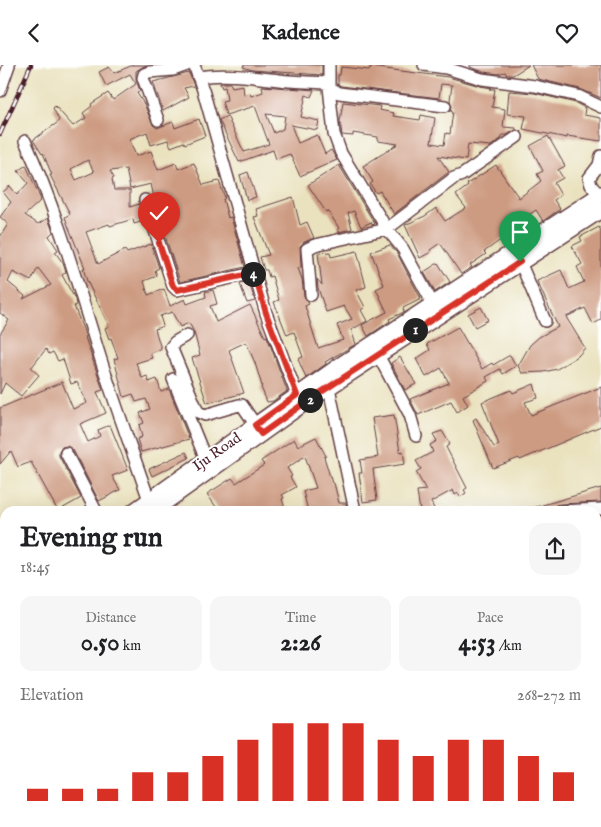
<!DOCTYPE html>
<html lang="en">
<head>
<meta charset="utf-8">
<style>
	:root { --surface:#fff; --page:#f6f6f6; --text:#202124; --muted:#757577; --accent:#d93025 }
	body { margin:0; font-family:"IM FELL English",serif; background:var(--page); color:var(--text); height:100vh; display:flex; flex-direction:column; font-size:19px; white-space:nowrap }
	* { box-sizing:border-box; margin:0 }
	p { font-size:16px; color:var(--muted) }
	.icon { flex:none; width:28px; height:28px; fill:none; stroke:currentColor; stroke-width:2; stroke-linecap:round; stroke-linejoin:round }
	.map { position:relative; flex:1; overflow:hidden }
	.side { position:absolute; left:0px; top:441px; width:601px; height:321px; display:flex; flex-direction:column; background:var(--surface); border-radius:15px 15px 0 0; box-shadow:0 5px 20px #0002 }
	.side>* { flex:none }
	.pin { position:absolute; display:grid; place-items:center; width:42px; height:42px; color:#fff; margin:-51px -21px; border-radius:50% 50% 50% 0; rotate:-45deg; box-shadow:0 0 5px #0007 }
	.pin .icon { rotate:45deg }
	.km { position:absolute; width:25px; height:25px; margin:-12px; border-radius:50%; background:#222; color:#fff; font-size:14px; line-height:25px; text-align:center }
	.round { display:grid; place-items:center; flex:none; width:52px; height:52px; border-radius:15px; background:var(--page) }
	.summary { display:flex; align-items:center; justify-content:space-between; height:85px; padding:0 20px }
	h1 { font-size:28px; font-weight:700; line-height:38px }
	.figures { display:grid; grid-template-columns:repeat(3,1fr); gap:8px; height:85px; padding:5px 20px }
	.figures div { display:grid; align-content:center; border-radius:12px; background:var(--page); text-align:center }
	.figures b { font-size:25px; font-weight:700 }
	.figures small { font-size:14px; font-weight:400 }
	.figures p { font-size:14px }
	.chart { height:140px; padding:10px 20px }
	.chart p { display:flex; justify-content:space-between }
	.chart svg { width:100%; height:90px; margin-top:5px; stroke:var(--accent); stroke-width:6 }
	header { display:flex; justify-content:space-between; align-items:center; height:65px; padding:0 20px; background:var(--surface); font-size:22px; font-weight:700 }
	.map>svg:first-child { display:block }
	.building { fill:#cd9b82; fill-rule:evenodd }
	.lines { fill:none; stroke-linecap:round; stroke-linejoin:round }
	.minor-casing { stroke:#623c41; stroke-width:14 }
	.major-casing { stroke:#623c41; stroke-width:18 }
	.minor { stroke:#fff; stroke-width:11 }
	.major { stroke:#fff; stroke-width:15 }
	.rail-casing { stroke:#4a1f2b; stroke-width:4.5 }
	.rail { stroke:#fff; stroke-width:2.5; stroke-dasharray:8; stroke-linecap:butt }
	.route-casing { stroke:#fff; stroke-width:10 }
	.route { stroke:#d93025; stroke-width:6 }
	.labels { text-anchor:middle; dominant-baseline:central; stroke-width:4; stroke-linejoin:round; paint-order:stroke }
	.street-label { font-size:15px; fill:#4a1f2b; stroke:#fff }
</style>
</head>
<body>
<header><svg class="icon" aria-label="back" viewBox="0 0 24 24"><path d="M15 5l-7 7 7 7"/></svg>Kadence<svg class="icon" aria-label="heart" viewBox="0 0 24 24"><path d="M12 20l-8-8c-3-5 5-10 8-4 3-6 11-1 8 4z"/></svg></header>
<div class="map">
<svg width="601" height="762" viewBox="0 0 601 762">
	<rect width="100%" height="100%" fill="#fff"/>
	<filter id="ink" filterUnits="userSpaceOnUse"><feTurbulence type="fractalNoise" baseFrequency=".02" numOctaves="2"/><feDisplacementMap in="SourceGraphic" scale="10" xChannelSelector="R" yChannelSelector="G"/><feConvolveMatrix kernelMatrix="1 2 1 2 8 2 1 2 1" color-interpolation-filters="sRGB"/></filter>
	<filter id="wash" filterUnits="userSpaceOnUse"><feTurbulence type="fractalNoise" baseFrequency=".0096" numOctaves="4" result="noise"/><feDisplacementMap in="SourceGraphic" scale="20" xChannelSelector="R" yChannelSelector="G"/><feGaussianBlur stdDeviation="1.12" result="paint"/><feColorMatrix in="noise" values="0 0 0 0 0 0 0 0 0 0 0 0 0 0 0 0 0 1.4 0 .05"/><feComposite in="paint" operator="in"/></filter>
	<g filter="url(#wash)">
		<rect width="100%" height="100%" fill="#eae2bf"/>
		<g id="blocks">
			<!-- building -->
			<path class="building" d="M133 0H146L136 6V15L140 26 137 28 144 39 153 60 157 63 173 57 175 63 199 54 205 71 185 79 184 77 171 82 168 75 151 80 147 67 129 74 136 91 151 86 158 105 176 98 178 104 194 98 203 120 219 116 225 133 223 134 228 153 231 152 245 202 180 217 154 137H155L151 119 130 124 126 104 110 106 114 113 112 114 114 125H130V142L139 139 144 156 134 159 133 154 110 161 109 159 86 167 98 199 125 185 127 188 151 179 159 203 155 205 157 211 144 216 148 230 164 224 170 241 185 234 187 239 206 232 205 227 213 225 217 239 210 241 216 257 250 240 265 272 267 271 287 326 273 336 267 337 261 322 262 321 255 298 246 277 229 285 244 328 207 338 192 293 200 290 194 267 189 258 180 262 172 247 160 251 163 261 155 264 161 284 150 288 152 293 136 298 142 313 147 311 149 317 157 314 161 327 169 324 189 374 141 387 137 374 142 372 139 360 144 358 140 348 150 344 146 334 136 337 133 329 124 332 114 294 118 293 111 273 109 274 105 263 109 261 87 216 83 203H85L67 158 65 152 70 149 50 110H52L43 88 42 89 33 75 57 58 59 55 53 43 55 41 73 61 86 53 83 48 92 41 91 39 108 28 113 35 136 19 130 9 106 21 99 7 109 2 114 8ZM88 95 94 107 76 115 71 104Z
				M244 0H322V10L252 5 243 2Z
				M470 0H529L513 10H507L505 7 498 9 484 7 470 2Z
				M531 0H601V33L580 24 538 14Z
				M341 2 370 5V2L448 12 480 21 492 23 490 24H495L492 42 505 44 503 62 516 63V65L507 70H502V73L491 81 468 79 466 95 438 91 449 107 394 149 380 126 376 128 370 119 373 117 363 101 398 79 378 76V72L353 68V71L342 70 340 56 343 37 380 41 379 45 394 48 393 51 420 55 421 50 435 53 431 78 444 80 446 68 450 69 453 46H451L452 41 450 35 452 20 441 19 439 33 341 21 338 19V10H340Z
				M189 8 194 21 184 23 189 32 163 46 153 17Z
				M220 18H230L232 22 243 20 244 30 250 28 251 31 263 27 262 21 314 25 311 32 306 30 301 52 319 56 317 65 291 60 298 78 317 70 325 89 331 85 337 95 300 111 290 89 276 94 273 85 239 97 219 55 227 51 244 87 269 79 255 41 226 50 222 36 227 35 225 22 222 23ZM266 49 285 51 283 64 274 68Z
				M509 26 534 28 576 38 585 43 584 50 601 53V76L567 71V73L523 64 526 51 507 49Z
				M548 71 565 101 558 105 563 113 554 118 561 130 554 135 560 144 543 156 536 145 510 163 513 166 484 187 486 189 470 200 472 202 461 209 440 178 430 185 431 187 420 193 405 160 425 151 436 143 445 156 466 143 456 130 468 121 467 119 496 100 519 133 541 116 537 109 543 106 530 81Z
				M26 100 41 135 25 150 38 159 48 153 53 167 49 171 58 185 55 187 63 198 66 207 62 210 75 234 76 240 74 241 86 272H85L103 325 97 327 106 348 80 359 88 377 100 371 98 365 110 360 128 405 112 411 120 425 99 436 73 385 67 381 62 382 59 387V391L81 433 58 446 31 397 18 402 11 386 0 399V343L62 317 73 344 87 338 77 317 71 319 63 294 58 296 53 287 49 289 46 284 31 303 39 310 21 331 5 318 0 329V269L9 255 0 248V172L8 159 0 152 11 137 3 127 10 121 17 130 28 118 18 106ZM38 203 51 220 23 234 25 231 8 217 13 207 31 216Z
				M339 100 375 159 372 160 371 157 361 162 354 146 348 148 352 164 338 167 337 165 339 163 328 146 326 147 308 120Z
				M248 107 256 132 247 135 240 110Z
				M293 132 300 160 307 157 314 173 304 177 300 181 301 202 298 203 302 214 304 231 309 239 305 241 318 283 343 275 337 260 352 254 344 241 326 247 318 223 317 214 322 220 318 188 330 187 331 192 357 186 366 222 356 225 365 242 361 245 367 256 351 265 356 279 325 297 326 299 306 313 298 294 303 292 294 267 287 270 274 237 279 235 272 211 269 212 267 205H264L260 192 269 190 254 152 258 151 256 144Z
				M599 162 601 166V255L593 259 585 243 566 252 585 283 578 291 557 304 544 307 522 308 518 301 530 280 539 272 558 262 537 216 561 205 569 224 584 217 577 202 582 199 572 181 582 176 580 172Z
				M390 180 397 188 421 234 403 243 404 247 389 254 390 256 368 271 362 260 387 247 376 224 384 220 371 187Z
				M438 198 450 217 435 227 424 207Z
				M249 217 255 236 247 238 240 219Z
				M481 242 488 255 475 262 468 249Z
				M458 262 482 304 492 298 493 300 510 290 516 301 503 309 500 304 486 312 488 316 463 331 468 340 457 347 451 336 418 350 410 334 449 318 441 303 426 312 416 294 430 285 427 279Z
				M400 292 416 319 405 325 391 298Z
				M534 319 538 333 525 337 531 350 601 322V361L520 395 519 393 493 403 473 355 476 353 494 382 499 380 482 337 511 325 513 328Z
				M394 350 400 387 403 386 405 399 373 404 377 435 363 437 359 408H362L360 395 378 392 372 353Z
				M442 366 450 379 446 382 467 423 464 425 466 428 460 432 458 428 455 430 453 425 431 437 435 446H420L417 426 426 425 416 407 421 404 416 396 433 387 430 380 437 376 433 369Z
				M316 372 326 391 324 392 332 418H334L339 438H346L347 446H308L303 426 316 423 305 391 287 403 292 411 290 412 296 422 282 430 284 433 282 434 286 446H219L207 429 232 413 236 418 247 411 264 400 261 396 294 374 298 381Z
				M186 387 189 393 152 411 149 404Z
				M601 423V437L560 439 556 440 553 445 547 446H529V444Z"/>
		</g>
	</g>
	<g filter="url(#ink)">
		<use href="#blocks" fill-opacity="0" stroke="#623c41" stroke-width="1"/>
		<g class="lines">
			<!-- minor casing -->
			<g class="minor-casing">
				<path id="minor" d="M194 0 203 25 266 248 297 330
					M329 0V22L334 69 341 88 387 164 403 184 433 239
					M424 0 446 3 482 14 535 21 578 31 601 42
					M198 12C225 8 252 12 279 15 295 17 312 17 329 18
					M329 22 339 28 445 41
					M0 26 9 0
					M158 55 143 13 144 9 149 7 173 5 187 0
					M25 76C57 146 78 221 101 295 116 342 133 388 149 435
					M599 130 591 120 589 113 599 100 601 91
					M145 135 173 221 177 225 254 208
					M520 197 545 256
					M311 230 307 184 315 180 387 164 454 113 462 110 517 72
					M187 270 175 277 171 282 198 347 205 350 239 340H242L259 365
					M378 290 410 350 416 371
					M173 314 206 395
					M329 323 355 446
					M66 388 96 446
					M560 446 601 444
					M596 551 601 550
					M0 594 5 591
					M77 758 80 762
					M166 758 167 762
					M276 758 279 762
					M387 758 394 762
					M559 758 560 762
					M178 762 195 758
					M311 762 314 758
					M376 762 379 758"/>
			</g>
			<!-- major casing -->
			<g class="major-casing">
				<path id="major" d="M134 446 339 301 601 129
					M153 446 303 339 601 145
					M0 543 5 539
					M0 557 5 554"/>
			</g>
			<!-- minor -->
			<use href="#minor" class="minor"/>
			<!-- major -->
			<use href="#major" class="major"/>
			<!-- rail casing -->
			<g class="rail-casing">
				<path id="rail" d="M0 69 31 0"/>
			</g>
			<!-- rail -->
			<use href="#rail" class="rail"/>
		</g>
	</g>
	<g class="lines" filter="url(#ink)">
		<!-- route casing -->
		<g class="route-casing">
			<path id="route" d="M159 178 173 221 177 225 254 208 266 248 297 330 255 360 261 369 303 339 520 197"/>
		</g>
		<!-- route -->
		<use href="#route" class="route"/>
	</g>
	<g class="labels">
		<!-- street labels -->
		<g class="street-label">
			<text transform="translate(217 387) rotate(-35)">Iju Road</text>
		</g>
	</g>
</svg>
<div class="pin" style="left:520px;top:197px;background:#1e9e55"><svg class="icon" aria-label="arrive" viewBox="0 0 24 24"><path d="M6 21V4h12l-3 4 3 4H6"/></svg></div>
<div class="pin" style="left:159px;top:178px;background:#d93025"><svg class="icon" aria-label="check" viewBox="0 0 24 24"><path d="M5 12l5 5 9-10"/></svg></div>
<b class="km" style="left:415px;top:265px">1</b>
<b class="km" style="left:310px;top:335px">2</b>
<b class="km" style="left:253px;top:209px">4</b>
<section class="side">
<div class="summary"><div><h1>Evening run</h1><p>18:45</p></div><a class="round"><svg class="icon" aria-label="share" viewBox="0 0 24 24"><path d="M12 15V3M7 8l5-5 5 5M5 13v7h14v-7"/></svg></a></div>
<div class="figures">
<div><p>Distance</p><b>0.50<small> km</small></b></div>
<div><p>Time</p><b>2:26</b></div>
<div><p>Pace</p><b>4:53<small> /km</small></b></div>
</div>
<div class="chart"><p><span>Elevation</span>268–272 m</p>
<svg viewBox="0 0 160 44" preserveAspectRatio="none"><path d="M5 44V38M15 44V38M25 44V38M35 44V30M45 44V30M55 44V22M65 44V14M75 44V6M85 44V6M95 44V6M105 44V14M115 44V22M125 44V14M135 44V14M145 44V22M155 44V30"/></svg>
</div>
</section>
</div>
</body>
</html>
